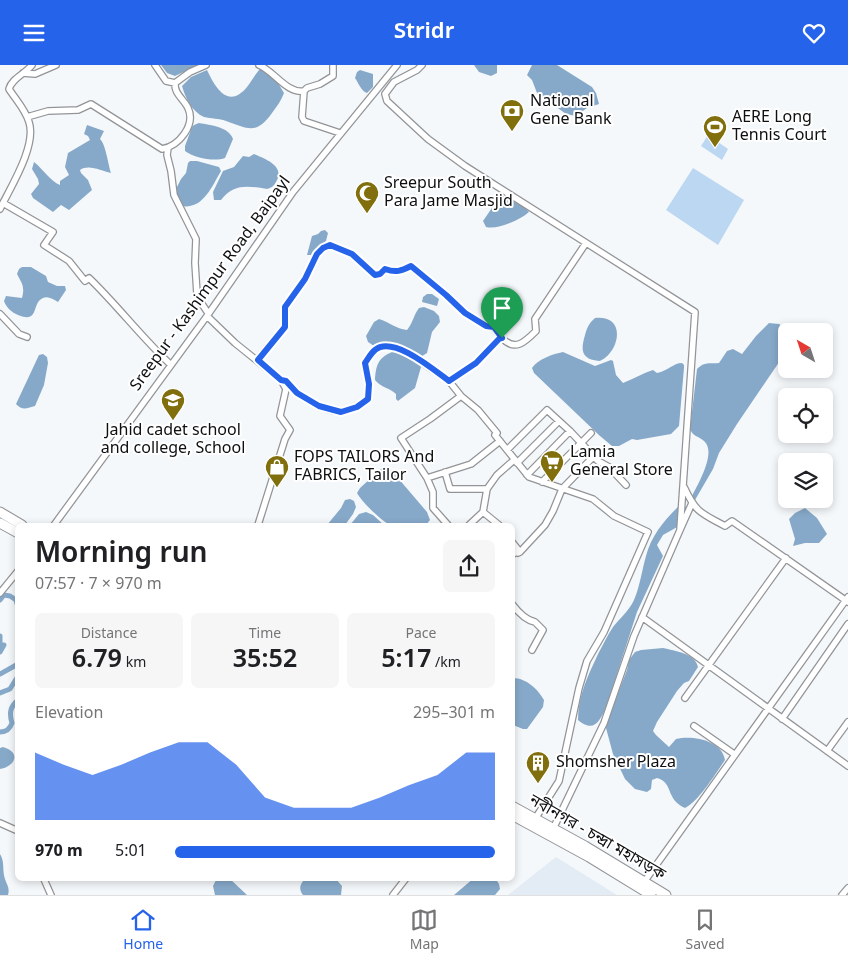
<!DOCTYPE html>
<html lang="en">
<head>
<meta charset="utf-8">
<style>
	:root { --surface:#fff; --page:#f6f6f6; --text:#202124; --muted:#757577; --line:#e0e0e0; --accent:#2563eb }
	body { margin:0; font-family:Georgia,"Noto Sans Bengali",serif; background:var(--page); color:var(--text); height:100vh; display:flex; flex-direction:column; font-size:19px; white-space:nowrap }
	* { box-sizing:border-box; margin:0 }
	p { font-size:16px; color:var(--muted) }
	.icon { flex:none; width:28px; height:28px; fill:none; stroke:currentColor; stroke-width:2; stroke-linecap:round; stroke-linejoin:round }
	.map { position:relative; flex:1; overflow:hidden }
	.details { position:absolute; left:15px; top:458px; width:500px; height:358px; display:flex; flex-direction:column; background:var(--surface); border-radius:8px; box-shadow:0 2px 8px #0003 }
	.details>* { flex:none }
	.needle { width:32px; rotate:321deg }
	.tools { position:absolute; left:778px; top:258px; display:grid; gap:10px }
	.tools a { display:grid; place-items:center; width:55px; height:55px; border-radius:8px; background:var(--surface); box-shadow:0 2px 8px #0003; font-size:25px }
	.pin { position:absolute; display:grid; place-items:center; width:42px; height:42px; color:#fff; margin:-51px -21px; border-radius:50% 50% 50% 0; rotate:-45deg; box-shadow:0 0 5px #0007 }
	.pin .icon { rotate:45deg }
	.round { display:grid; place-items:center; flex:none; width:52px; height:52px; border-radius:8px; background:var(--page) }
	.summary { display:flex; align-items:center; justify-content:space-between; height:85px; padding:0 20px }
	h1 { font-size:28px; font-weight:600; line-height:38px }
	.figures { display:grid; grid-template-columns:repeat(3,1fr); gap:8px; height:85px; padding:5px 20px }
	.figures div { display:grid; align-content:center; border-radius:8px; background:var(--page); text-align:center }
	.figures b { font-size:25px; font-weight:600 }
	.figures small { font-size:14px; font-weight:400 }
	.figures p { font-size:14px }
	.chart { height:140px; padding:10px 20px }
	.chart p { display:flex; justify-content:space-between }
	.chart svg { width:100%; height:90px; margin-top:5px; fill:var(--accent); opacity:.7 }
	ul { padding:0 20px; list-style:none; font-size:16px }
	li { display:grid; grid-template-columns:80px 60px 1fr; align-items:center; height:38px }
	li i { height:12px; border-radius:6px; background:var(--accent) }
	header { display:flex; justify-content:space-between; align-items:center; height:65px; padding:0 20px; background:var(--accent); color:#fff; font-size:22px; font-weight:600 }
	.dock { display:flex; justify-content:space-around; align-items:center; height:70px; border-top:1px solid var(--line); background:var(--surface); font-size:14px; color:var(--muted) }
	.dock a { display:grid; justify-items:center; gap:2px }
	.dock .active { color:var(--accent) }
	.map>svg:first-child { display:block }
	.built { fill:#e3ecf5 }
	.green { fill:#bcd7f1 }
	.water { fill:#87a9c9 }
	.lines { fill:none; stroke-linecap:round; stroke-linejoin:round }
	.canal { stroke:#87a9c9; stroke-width:5 }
	.minor-casing { stroke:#929497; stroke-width:8 }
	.highway-casing { stroke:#929497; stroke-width:11 }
	.minor { stroke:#fff; stroke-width:5.5 }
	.highway { stroke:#fff; stroke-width:9 }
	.route-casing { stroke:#fff; stroke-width:10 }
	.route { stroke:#2563eb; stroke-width:6 }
	.labels { text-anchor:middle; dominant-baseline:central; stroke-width:4; stroke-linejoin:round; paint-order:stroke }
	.poi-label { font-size:16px; fill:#0e0f10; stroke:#fff; text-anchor:start }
	.street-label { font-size:16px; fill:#0e0f10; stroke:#fff }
</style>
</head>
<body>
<header><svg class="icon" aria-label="menu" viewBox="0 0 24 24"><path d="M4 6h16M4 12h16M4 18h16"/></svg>Stridr<svg class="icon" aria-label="heart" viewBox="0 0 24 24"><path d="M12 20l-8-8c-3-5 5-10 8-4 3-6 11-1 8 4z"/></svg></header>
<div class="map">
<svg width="848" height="830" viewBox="0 0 848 830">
	<rect width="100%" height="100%" fill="#f5f8fb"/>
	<!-- built -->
	<path class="built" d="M556 792 617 830H508Z"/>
	<!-- green -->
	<path class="green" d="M708 70 728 84 722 95 701 81Z
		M693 103 744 135 718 180 666 145Z"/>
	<!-- water -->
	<path class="water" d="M161 0H199L175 11 167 8Z
		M474 0H497V8L491 11 479 7Z
		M532 0H557L592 22 596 28 599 39 587 43 576 51 566 49 537 28 532 15 527 10Z
		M207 5C215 22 228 45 247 22 251 17 254 11 259 5H263L278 18 284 28C281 36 277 41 272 48 256 70 249 64 226 56 219 53 211 54 204 52 192 47 185 32 182 21L191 12Z
		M360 5 373 9V22L367 28C361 26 358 17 355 13L357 7Z
		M199 58C211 60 229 62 233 74L225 93C215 97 194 93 185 86V81L192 62 194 60Z
		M87 60 104 66 100 74C106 80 108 99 111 108 101 106 89 99 80 105L81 108 88 115 92 125 69 145 61 140 53 147 33 133 31 129 39 119 38 114 32 104 34 97C44 105 50 116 60 120V116L69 110 65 102 68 88 90 75 88 71 84 69Z
		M254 89C265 94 286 101 276 117 274 121 271 123 267 124 248 121 234 118 221 135H214L213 127 223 106 234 102 243 91 249 92Z
		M190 96H197L219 102 221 106C211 123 203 145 180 141L177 129V122L181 114 186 108 188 98Z
		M503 131C512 132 524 140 529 147 520 155 498 165 486 162L483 156 496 137Z
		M325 165 328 168 326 176 313 190H307L312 171 318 169 321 166Z
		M22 202H31L46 211 48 217 57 221H65L66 225 58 237C53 234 48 231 43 233 31 238 40 259 18 250 11 247 6 242 4 236L6 231 22 233C25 221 22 219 17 209L19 204Z
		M427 229H432L439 234 437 241 422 237 423 232Z
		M424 242 434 246 439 251 440 257 432 267 427 288 419 293 403 284 374 281 368 277 366 271 374 257 379 254C389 257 396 264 407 265 413 258 413 251 419 243Z
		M595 253C629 250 618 290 599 296 580 294 581 284 585 270 587 263 589 258 595 253Z
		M769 258 779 259 785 263 786 267V287L737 359 719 388 713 404 695 435 692 431C698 419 717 387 704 376 699 371 693 372 690 364L697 304C705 296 709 299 719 298L727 286 733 284 742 289 756 271Z
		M392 287C404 287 415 293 421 302L415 323 398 336 396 334V329C390 323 380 322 375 315 376 300 378 293 392 287Z
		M563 287 595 301 611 295 613 296 616 310 623 318C633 314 643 308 653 305L657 308C668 306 673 298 682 298L684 300V303L679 361 671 369 637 375 632 374 619 381H612L600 371 534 308 532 303C538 294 553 289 563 287Z
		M43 289 47 292 48 298 44 320 35 341C28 343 22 346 16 339L39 290Z
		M382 403H388L392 406 427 447 430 455 426 460C417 460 400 462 391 460 383 458 361 436 357 428L360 423Z
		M350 434 354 436 356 442 353 449 345 460H327L341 443 345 435Z
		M680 440 679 461 663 470 657 480 663 491 637 547 606 643C599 657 594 668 578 655 578 630 588 611 598 589 603 580 607 571 613 562 620 553 629 546 634 535 640 521 642 505 646 491 651 471 665 454 680 440Z
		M805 443 817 453 827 469 819 478H805L793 481 795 474 789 454 795 448Z
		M366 447 373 450 384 460H350L359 449Z
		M663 583C675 586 695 588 698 602L689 616 684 618 677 626 657 657 653 666 656 670 669 682 676 674C692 670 722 675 725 695 716 708 699 736 685 743 665 734 674 718 657 713L652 715 651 724 647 727 635 724 625 714 613 689 606 663 607 656 627 605 629 595 635 587 641 585Z
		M513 613C526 613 538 624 544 635L543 642 527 664H523L513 660Z
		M3 682C21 687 16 701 0 704V683Z
		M0 789C5 797 2 805 5 814 7 820 10 823 8 830H0Z
		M217 813H229L247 830H215L213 821Z
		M335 813 342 821 341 830H303C298 823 300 819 306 813Z
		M474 813H495L499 819 500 824 495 830H454Z"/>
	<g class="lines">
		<!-- canal -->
		<path class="canal" d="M0 535 4 530 10 531 16 535 18 542
			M0 571V577
			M0 580H4L0 587
			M0 609 18 599
			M0 628 10 624 18 611
			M0 667C6 667 10 664 12 658 9 648 10 642 18 635"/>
		<!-- minor casing -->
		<g class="minor-casing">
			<path id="minor" d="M155 0 166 16 175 18
				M259 0C274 6 287 29 304 26L302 52 304 56 340 68
				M422 0 417 5 394 17 385 29 387 36 428 74 465 101 695 247 680 465 692 438
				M23 8 35 9 56 0
				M304 26 307 23 320 19 333 11V0
				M27 52 48 46 78 45 91 39 162 84C179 81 196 60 188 43 184 34 174 29 175 18L190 7 206 0
				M168 83 167 90 171 106 174 130 196 174 195 198 197 229 200 236 208 248
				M3 138 53 167 44 180 69 196 85 216 89 213C118 241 142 273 171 300
				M0 144C10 123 37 81 29 57 25 44 16 35 9 24 12 13 25 9 32 0
				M0 249 19 269 27 272
				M207 251 235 278 281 315 286 324 280 351 290 365 285 374 258 460
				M257 295 285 261V242L305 214 317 189 323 183 330 180 352 189 375 210 380 209 385 204C396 208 401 206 411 201L446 230 465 248 486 261 493 262 502 273
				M281 315C288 316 291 322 296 327 305 334 331 349 343 346 353 344 360 340 368 334L369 319 365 298 376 284 387 280 405 286 449 316 461 331 478 345 497 368 495 370 529 412 593 434 614 451 648 467 604 567 587 596 579 623 559 716 535 754
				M449 316 476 298 499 274 502 273C515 287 525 277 536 266L535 254 586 178
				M507 385 547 345 570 366 598 396 609 402 626 420
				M517 398 559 356
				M445 407 450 424H487
				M527 410 570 366
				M427 413 471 399 500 376
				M542 417 591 368
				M684 422C696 448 701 448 725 461L732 456 848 537
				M483 447 499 460
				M54 460 207 251 293 127 397 0
				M448 460 433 443V427L427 413 401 373 430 354 461 331
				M469 460 483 447 487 424 497 410 514 395
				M512 477 520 487
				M512 490 517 486 518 488 520 487 545 460 553 446 562 424 594 391
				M0 528 18 506
				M512 539C518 547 525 555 535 557L543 565 532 585
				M642 552 848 701
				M685 633 786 493
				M782 654 848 559
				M694 661 734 689
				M827 686 848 657
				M0 758 18 766
				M553 764 604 658 634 571 680 465
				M43 812 51 830
				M644 817 848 532
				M393 830 407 812
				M842 830 848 823"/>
		</g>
		<!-- highway casing -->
		<g class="highway-casing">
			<path id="highway" d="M0 447 22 460
				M0 458 18 468
				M512 741 585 781 666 830
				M512 750 589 792 651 830"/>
		</g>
		<!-- minor -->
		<use href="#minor" class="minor"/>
		<!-- highway -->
		<use href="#highway" class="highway"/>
	</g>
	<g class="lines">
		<!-- route casing -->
		<g class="route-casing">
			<path id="route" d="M330 180 352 189 375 210 380 209 385 204C396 208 401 206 411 201L446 230 465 248 486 261 494 262 502 273 499 274 476 298 449 316C434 305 393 270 375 285 371 288 368 294 365 298L369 319 368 334 357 342 341 347 319 341 297 328 286 316 281 315 258 295 285 262V242L305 214 317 189 323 183Z"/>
		</g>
		<!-- route -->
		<use href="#route" class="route"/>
	</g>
	<!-- icons -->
	<defs>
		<g id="bank-pin" transform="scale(1.25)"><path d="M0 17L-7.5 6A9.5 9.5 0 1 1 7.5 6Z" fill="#806f0c" stroke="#fff"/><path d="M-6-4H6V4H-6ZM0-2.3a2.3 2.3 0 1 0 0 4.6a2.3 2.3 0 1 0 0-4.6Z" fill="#fff"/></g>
		<g id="stadium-pin" transform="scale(1.25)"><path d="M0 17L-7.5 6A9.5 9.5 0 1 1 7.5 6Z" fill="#806f0c" stroke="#fff"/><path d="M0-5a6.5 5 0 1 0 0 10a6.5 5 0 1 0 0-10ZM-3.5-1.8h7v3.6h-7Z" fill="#fff"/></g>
		<g id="mosque-pin" transform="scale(1.25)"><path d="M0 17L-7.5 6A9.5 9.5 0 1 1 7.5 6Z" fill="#806f0c" stroke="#fff"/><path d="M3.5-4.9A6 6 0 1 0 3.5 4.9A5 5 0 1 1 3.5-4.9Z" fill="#fff"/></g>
		<g id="school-pin" transform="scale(1.25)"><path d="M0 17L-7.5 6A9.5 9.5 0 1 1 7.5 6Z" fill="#806f0c" stroke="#fff"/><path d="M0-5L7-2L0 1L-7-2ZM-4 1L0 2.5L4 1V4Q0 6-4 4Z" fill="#fff"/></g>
		<g id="supermarket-pin" transform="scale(1.25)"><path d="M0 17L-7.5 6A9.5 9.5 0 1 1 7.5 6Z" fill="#806f0c" stroke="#fff"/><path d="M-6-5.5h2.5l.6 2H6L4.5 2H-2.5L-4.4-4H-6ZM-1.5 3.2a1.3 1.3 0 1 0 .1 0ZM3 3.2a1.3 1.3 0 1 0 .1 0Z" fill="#fff"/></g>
		<g id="shop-pin" transform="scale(1.25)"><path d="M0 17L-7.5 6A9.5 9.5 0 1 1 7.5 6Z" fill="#806f0c" stroke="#fff"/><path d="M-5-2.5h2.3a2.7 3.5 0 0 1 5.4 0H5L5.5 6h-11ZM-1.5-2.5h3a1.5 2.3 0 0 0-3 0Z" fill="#fff"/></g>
		<g id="building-pin" transform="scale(1.25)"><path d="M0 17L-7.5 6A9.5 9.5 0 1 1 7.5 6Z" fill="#806f0c" stroke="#fff"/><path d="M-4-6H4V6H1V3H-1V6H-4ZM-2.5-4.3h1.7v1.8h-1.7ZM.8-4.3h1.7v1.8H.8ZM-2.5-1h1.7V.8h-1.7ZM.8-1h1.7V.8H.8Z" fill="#fff"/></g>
	</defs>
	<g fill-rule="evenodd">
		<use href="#bank-pin" x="512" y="46"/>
		<use href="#stadium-pin" x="715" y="62"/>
		<use href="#mosque-pin" x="367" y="128"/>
		<use href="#school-pin" x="173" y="335"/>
		<use href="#supermarket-pin" x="552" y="397"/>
		<use href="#shop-pin" x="277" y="402"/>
		<use href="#building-pin" x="538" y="698"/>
	</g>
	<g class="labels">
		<!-- poi labels -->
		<g class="poi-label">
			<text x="530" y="37">National<tspan x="530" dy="18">Gene Bank</tspan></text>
			<text x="732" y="53">AERE Long<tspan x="732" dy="18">Tennis Court</tspan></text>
			<text x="384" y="119">Sreepur South<tspan x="384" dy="18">Para Jame Masjid</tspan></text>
			<text x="173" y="366" text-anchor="middle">Jahid cadet school<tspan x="173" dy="18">and college, School</tspan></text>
			<text x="570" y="388">Lamia<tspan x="570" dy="18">General Store</tspan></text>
			<text x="294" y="393">FOPS TAILORS And<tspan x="294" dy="18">FABRICS, Tailor</tspan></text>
			<text x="556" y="698">Shomsher Plaza</text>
		</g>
		<!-- street labels -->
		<g class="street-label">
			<text transform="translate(211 219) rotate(-54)">Sreepur - Kashimpur Road, Baipayl</text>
			<text transform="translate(597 773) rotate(30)">নবীনগর - চন্দ্রা মহাসড়ক</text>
		</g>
	</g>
</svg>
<div class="tools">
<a><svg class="needle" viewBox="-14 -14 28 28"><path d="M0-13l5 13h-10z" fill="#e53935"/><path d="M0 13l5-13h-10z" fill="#757577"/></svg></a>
<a><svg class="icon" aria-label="locate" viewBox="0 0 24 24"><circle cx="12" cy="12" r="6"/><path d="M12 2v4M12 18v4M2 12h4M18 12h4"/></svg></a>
<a><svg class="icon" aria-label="layers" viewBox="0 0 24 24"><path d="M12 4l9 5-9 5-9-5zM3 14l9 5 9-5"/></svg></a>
</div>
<div class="pin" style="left:502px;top:273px;background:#1e9e55"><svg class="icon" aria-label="arrive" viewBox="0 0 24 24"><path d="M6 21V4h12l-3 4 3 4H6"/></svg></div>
<section class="details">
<div class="summary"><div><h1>Morning run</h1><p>07:57 · 7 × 970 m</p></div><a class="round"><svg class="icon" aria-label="share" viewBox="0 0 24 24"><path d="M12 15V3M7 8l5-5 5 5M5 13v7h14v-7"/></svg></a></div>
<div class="figures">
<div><p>Distance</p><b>6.79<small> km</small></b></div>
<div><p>Time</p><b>35:52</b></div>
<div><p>Pace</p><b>5:17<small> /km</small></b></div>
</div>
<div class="chart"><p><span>Elevation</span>295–301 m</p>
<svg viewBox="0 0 160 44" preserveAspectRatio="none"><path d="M0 44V11L10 17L20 22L30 17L40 11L50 6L60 6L70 17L80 33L90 38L100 38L110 38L120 33L130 27L140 22L150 11L160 11V44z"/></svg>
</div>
<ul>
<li><b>970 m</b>5:01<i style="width:100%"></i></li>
</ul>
</section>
</div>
<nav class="dock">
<a class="active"><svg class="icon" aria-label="home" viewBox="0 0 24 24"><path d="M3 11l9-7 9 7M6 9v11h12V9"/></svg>Home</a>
<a><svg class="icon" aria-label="map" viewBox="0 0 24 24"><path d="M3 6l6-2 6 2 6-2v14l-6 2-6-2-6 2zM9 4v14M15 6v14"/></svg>Map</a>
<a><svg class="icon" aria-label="saved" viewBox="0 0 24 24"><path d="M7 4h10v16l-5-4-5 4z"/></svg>Saved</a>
</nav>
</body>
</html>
